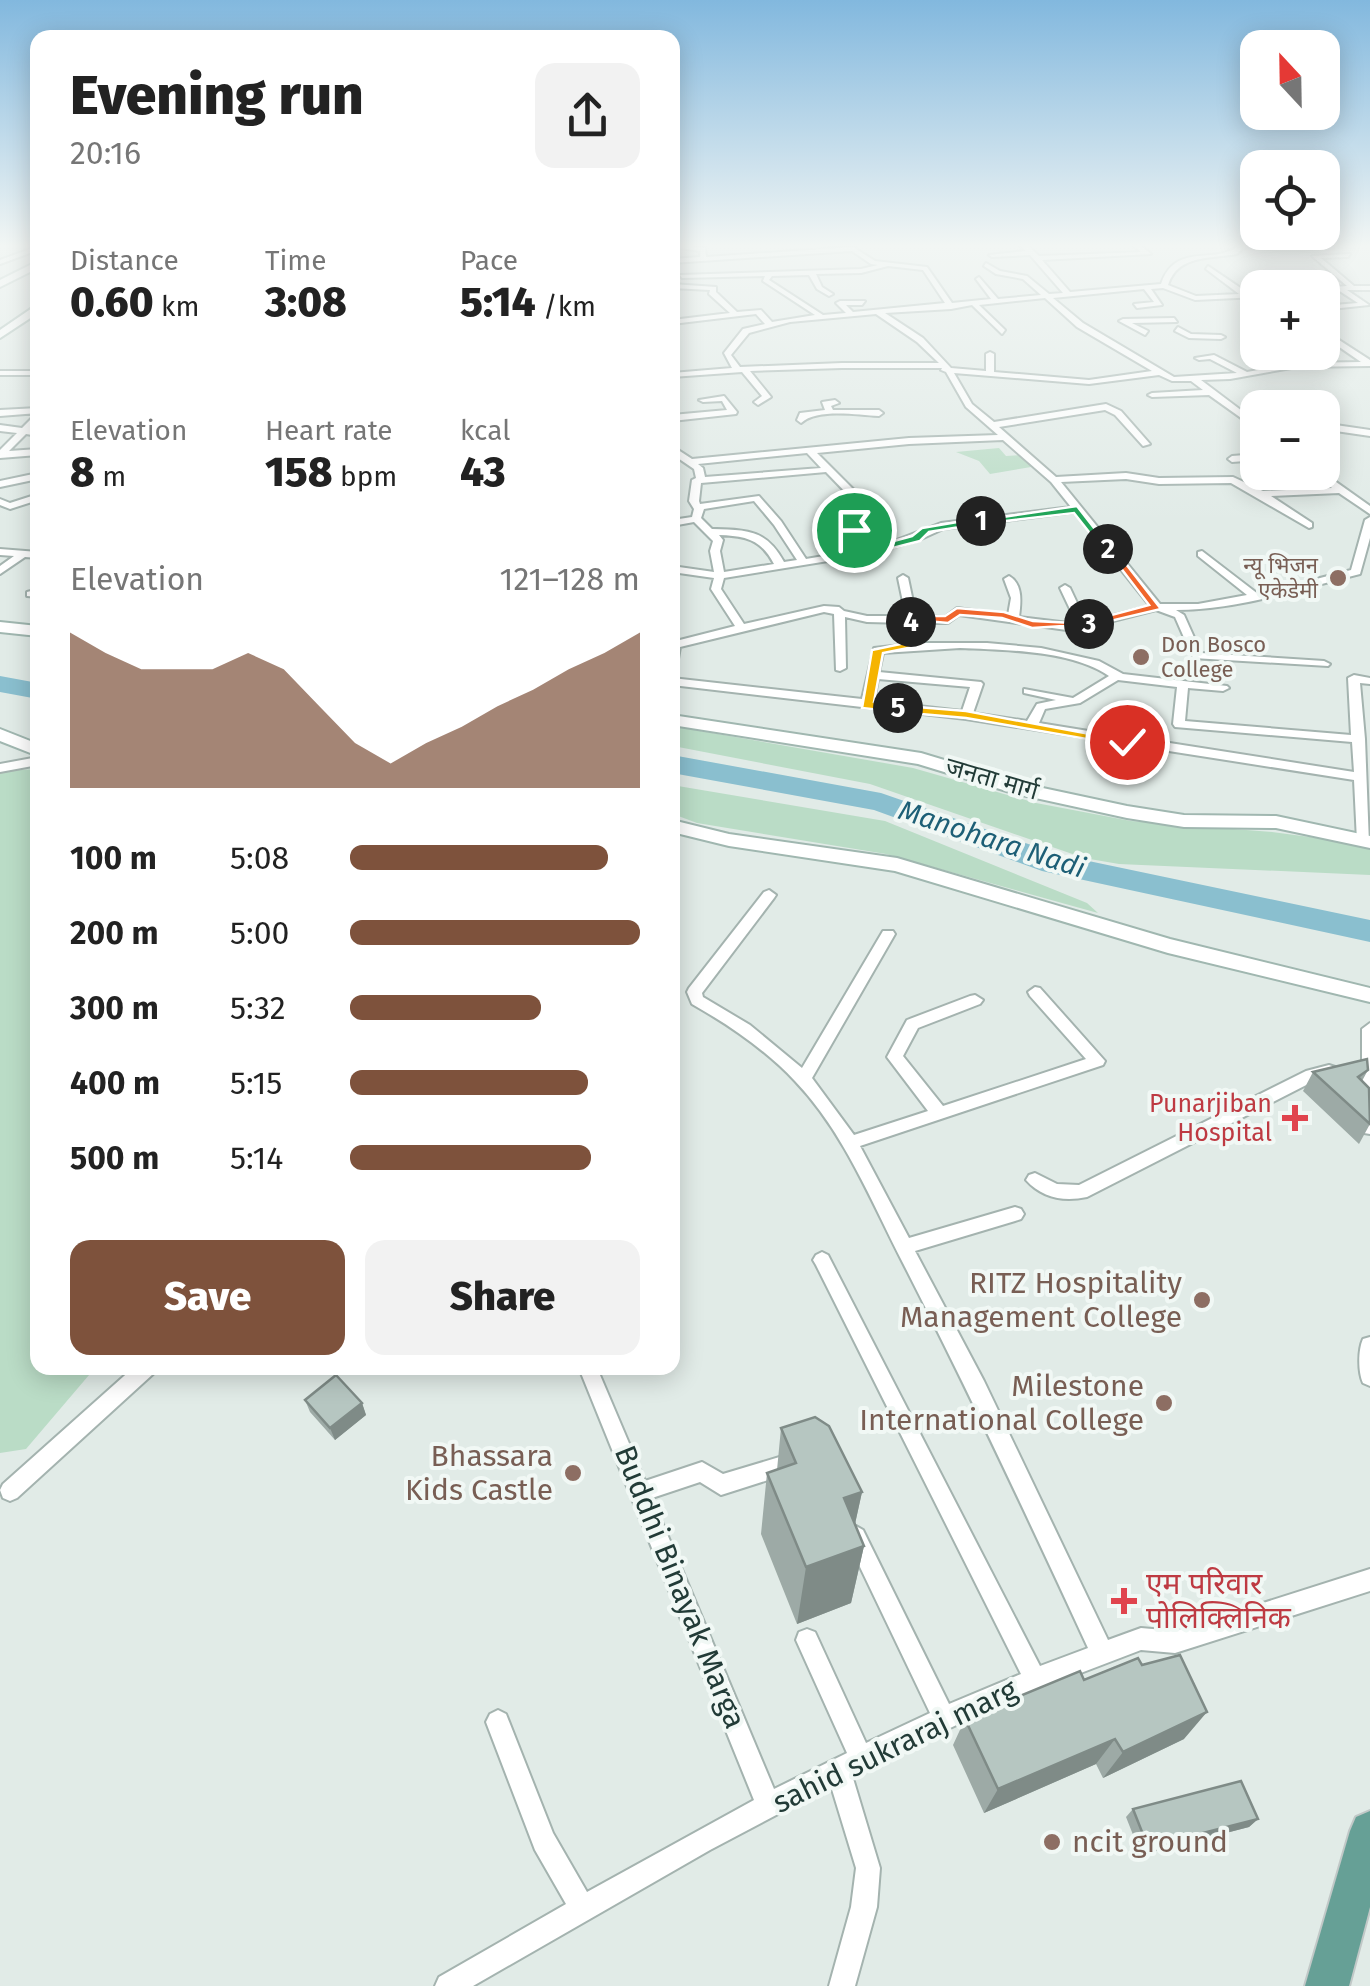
<!DOCTYPE html>
<html lang="en">
<head>
<meta charset="utf-8">
<style>
	:root { --surface:#fff; --page:#f2f2f2; --text:#222; --muted:#767676; --accent:#7e523c }
	body { margin:0; font-family:"Fira Sans","Noto Sans Devanagari",sans-serif; background:var(--page); color:var(--text); height:100vh; display:flex; flex-direction:column; font-size:38px; white-space:nowrap }
	* { box-sizing:border-box; margin:0 }
	p { font-size:32px; color:var(--muted) }
	.icon { flex:none; width:55px; height:55px; fill:none; stroke:currentColor; stroke-width:2; stroke-linecap:round; stroke-linejoin:round }
	.map { position:relative; flex:1; overflow:hidden }
	.side { position:absolute; left:30px; top:30px; width:650px; height:1345px; display:flex; flex-direction:column; background:var(--surface); border-radius:20px; box-shadow:0 5px 25px #0003 }
	.side>* { flex:none }
	.needle { width:65px; rotate:338deg }
	.buttons { position:absolute; left:1240px; top:30px; display:grid; gap:20px }
	.buttons a { display:grid; place-items:center; width:100px; height:100px; border-radius:20px; background:var(--surface); box-shadow:0 5px 25px #0003; font-size:50px }
	.pin { position:absolute; display:grid; place-items:center; width:85px; height:85px; color:#fff; margin:-42px; border:5px solid #fff; border-radius:50%; box-shadow:0 2px 10px #0007 }
	.km { position:absolute; width:50px; height:50px; margin:-25px; border-radius:50%; background:#222; color:#fff; font-size:28px; line-height:50px; text-align:center }
	.round { display:grid; place-items:center; flex:none; width:105px; height:105px; border-radius:20px; background:var(--page) }
	.head { display:flex; align-items:center; justify-content:space-between; height:170px; padding:0 40px }
	h1 { font-size:55px; font-weight:800; line-height:75px }
	.stats { display:grid; grid-template-columns:repeat(3,1fr); gap:15px; height:170px; padding:10px 40px }
	.stats div { display:grid; align-content:center }
	.stats b { font-size:42px; font-weight:800 }
	.stats small { font-size:28px; font-weight:400 }
	.stats p { font-size:28px }
	.chart { height:280px; padding:20px 40px }
	.chart p { display:flex; justify-content:space-between }
	.chart svg { width:100%; height:180px; margin-top:10px; fill:var(--accent); opacity:.7 }
	.cta { display:flex; gap:20px; margin-top:auto; padding:20px 40px }
	.cta a { flex:1; height:115px; border-radius:20px; background:var(--accent); color:#fff; font-size:40px; font-weight:800; line-height:115px; text-align:center }
	.cta a+a { background:var(--page); color:var(--text) }
	ul { padding:0 40px; list-style:none; font-size:32px }
	li { display:grid; grid-template-columns:160px 120px 1fr; align-items:center; height:75px }
	li i { height:25px; border-radius:12px; background:var(--accent) }
	.map>svg:first-child { display:block }
	.green { fill:#badcc6 }
	.lines { fill:none; stroke-linecap:round; stroke-linejoin:round }
	.river { fill:#8abfcf; fill-rule:evenodd }
	.street-casing { stroke:#a4b3af; stroke-width:4 }
	.secondary-casing { stroke:#a0b7b0; stroke-width:4 }
	.primary-casing { stroke:#c1c8c7; stroke-width:4 }
	.street { fill:#fff; fill-rule:evenodd }
	.secondary { fill:#fff; fill-rule:evenodd }
	.primary { fill:#66a096; fill-rule:evenodd }
	.wall { fill:#9daaa6 }
	.shaded-wall { fill:#7f8b87 }
	.building { fill:#b6c6c1; stroke:#7f8b87; stroke-width:2.5 }
	.split-1 { fill:#22a559; stroke:#fff; stroke-width:2.5 }
	.split-2 { fill:#22a559; stroke:#fff; stroke-width:2.5 }
	.split-3 { fill:#f0652b; stroke:#fff; stroke-width:2.5 }
	.split-4 { fill:#f0652b; stroke:#fff; stroke-width:2.5 }
	.split-5 { fill:#f5b400; stroke:#fff; stroke-width:2.5 }
	.split-6 { fill:#f5b400; stroke:#fff; stroke-width:2.5 }
	.education-dot { fill:#8d6e63; stroke:#f1f8f5; stroke-width:4 }
	.health-dot { fill:#e0444e; stroke:#f1f8f5; stroke-width:4 }
	.labels { text-anchor:middle; dominant-baseline:central; stroke-width:8; stroke-linejoin:round; paint-order:stroke }
	.far-education-label { font-size:22px; fill:#785e54; stroke:#f1f8f5; text-anchor:end }
	.street-label { font-size:25px; fill:#223b37; stroke:#f1f8f5 }
	.health-label { font-size:25px; fill:#be3a42; stroke:#f1f8f5; text-anchor:end }
	.water-label { font-size:28px; font-style:italic; fill:#1d5f76; stroke:#f1f8f5 }
	.near-education-label { font-size:30px; fill:#785e54; stroke:#f1f8f5; text-anchor:end }
	.near-health-label { font-size:30px; fill:#be3a42; stroke:#f1f8f5; text-anchor:start }
	.near-street-label { font-size:30px; fill:#223b37; stroke:#f1f8f5 }
</style>
</head>
<body>
<div class="map">
<svg width="1370" height="1986" viewBox="0 0 1370 1986">
	<rect width="100%" height="100%" fill="#e1ebe7"/>
	<!-- green -->
	<path class="green" d="M999 448 1006 456 1021 455 1031 467 990 474 979 461 956 452Z
		M672 726 913 768 1036 803 1131 821 1272 832 1370 845V875L1119 864 1084 858 870 784 673 746Z
		M37 769 38 1368H95L26 1449 0 1453V771Z
		M672 785 885 821 1087 903 1098 913 886 854 697 823 673 814Z"/>
	<g class="lines">
		<!-- river -->
		<path class="river" d="M0 676 38 683V699L0 692Z
			M672 755 881 793 1060 855 1370 920V942L1042 871 874 810 672 773Z"/>
		<!-- street casing -->
		<g class="street-casing">
			<path id="street" d="M672 244 705 248 706 257 853 247 875 261 927 267 952 303 991 299 976 279 979 277 998 299 1041 295 1023 279 996 274 984 266 986 263 1000 271 1027 276 1049 294 1063 293 1030 255 992 257 989 255 1026 251 1018 244H1026L1039 256 1141 252 1131 244H1139L1151 254 1042 260 1070 292 1161 284C1176 240 1217 267 1240 244H1259L1243 248 1237 254C1211 259 1178 254 1168 285L1196 296 1239 294 1206 269 1208 266 1248 293H1258V297L1195 300 1163 288 1151 289 1162 305 1137 308 1134 304 1154 302 1144 289 1053 298 1083 323 1174 377 1237 373 1210 359 1199 360 1195 358 1214 355 1247 372 1297 363 1361 362 1322 335V329L1370 360V366L1297 367 1230 379 1201 380 1258 423V430L1209 395 1152 397 1148 395 1152 393 1203 390 1191 381H1172L1159 375 1089 384 954 373 972 404 994 422 1106 404 1121 411 1150 444 1143 446 1115 415 1105 410 999 427 1056 477 1126 473 1159 478 1233 477 1263 491 1332 488 1313 472H1322L1370 506V514L1339 493 1271 496 1312 523V527L1309 528 1231 483 1159 484 1126 479 1061 482 1160 604H1198L1247 595 1198 556V552L1202 551 1258 594 1351 570 1365 520 1370 517V538L1360 574C1300 589 1238 610 1176 610L1184 615 1201 653 1324 661 1330 664 1328 666 1193 658 1175 617 1156 610 1074 631 959 615 948 623H918L922 643H987L1041 648 1099 661 1123 674 1227 686 1229 688 1223 691 1188 688 1185 721 1351 735 1348 678 1354 675 1370 678V684L1360 683 1365 739 1369 844H1359L1357 841 1354 780 1124 744 1119 746 1113 742 966 719 672 685V678L862 699 874 648 911 644 907 623 867 622 845 617 846 668 840 671 836 670 834 614 824 612 680 647 678 659 672 662V642L735 626 711 589 714 578 672 572V566L714 572 710 551 713 541 694 522 672 526V520L692 517 694 509 689 501 692 480 696 478 694 469 672 454V446L692 459 909 438 998 435 966 407 946 372 941 370 942 368H842L750 371 771 397 758 405 754 402 762 396 742 372 672 377V373L732 368 724 353 743 329 765 324 756 314 672 324V320L730 313 709 294 710 290 672 288V284L716 287V292L737 312 761 310 772 322 815 315 763 281 765 276 682 278 680 275 861 269 878 265 871 264 852 251 672 263V259L700 257V251L674 247ZM888 266 923 270 945 303 853 312 846 305H862L865 301H840L836 303 846 313 823 315 769 280 772 276 809 275 817 289 829 296 833 294 822 287 816 274 861 273ZM1045 298 1077 327 1152 371 1089 380 994 372V354L990 352 986 354V371L951 368 923 338 885 313 951 309 972 305 1002 334 1005 330 979 305ZM876 314 917 342 939 363H842L740 367 731 355 749 333 790 322ZM1003 440 1051 482 1071 507 941 523 894 541 880 516 817 453 909 444ZM807 453 821 468 705 477 703 468 698 464ZM826 472 854 501 834 507 859 550 806 559 781 521 759 496 700 504 699 501 701 483ZM754 501 774 525 797 560 784 562C766 529 747 530 712 529L701 518 704 509ZM859 505 873 519 885 543 868 548 845 509ZM1075 512 1150 606 1086 622 1070 588 1065 585 1060 588 1077 624 1019 617C1021 602 1023 584 1009 576L1004 579 1011 598 1008 615 957 608 945 617 916 616 908 578 903 575 898 578 906 616H867L844 611 839 607 824 606 744 624 721 589 724 578 865 555 919 540 943 529ZM719 535C745 536 761 539 774 564L724 572 720 551 723 540ZM960 648C1004 650 1071 650 1109 676L1073 698 1024 689V693L1056 700 1037 704 1027 721 973 713 983 684 981 682 879 672 883 653ZM878 679 970 687 962 711 874 701ZM1118 680 1177 687 1173 724 1175 727 1352 742 1354 772 1125 736 1127 712 1121 708 1115 712 1113 735 1039 723 1045 709 1080 703Z
				M38 246V250L0 264V260Z
				M1350 254 1348 257 1321 258 1354 286H1370V290H1347L1369 305 1331 309 1334 305 1358 303 1338 290H1322V288H1319L1347 286 1312 256Z
				M1174 318 1177 322 1132 323 1148 331 1145 335 1119 321 1123 319Z
				M1178 327 1191 334 1221 335 1225 337 1221 339 1189 338 1175 331Z
				M0 371H36L38 375H0Z
				M724 396 737 412 736 414 672 421V415L727 410 722 401 703 402 699 400Z
				M835 400 839 403 831 406 833 410H879L883 413 879 416C857 415 817 408 801 423L797 420 800 413 825 410 822 402Z
				M38 408V413L0 416V410Z
				M35 415H38V422L30 429 38 430V436L26 434 9 451 38 449V455L0 458V450L17 433 0 431V425L22 428Z
				M1322 423 1370 430V436L1322 429Z
				M1258 454V460L1232 462 1228 459 1232 456Z
				M38 473V479L0 487V481Z
				M38 494V500L10 509 0 505V499L10 503Z
				M0 549 38 552V558L25 557 0 574V566L14 556 0 555Z
				M31 591H38V597L27 596V592Z
				M38 757V765L0 772V764Z
				M769 890 776 895 774 898 702 993 703 997 750 1025 802 1068 883 931H893L895 934 812 1078 854 1135 928 1111 887 1057 907 1020 970 996 975 995 983 1000 980 1004 918 1028 903 1056 943 1106 1086 1059 1030 996 1028 992 1035 987 1040 988 1105 1061 1103 1065 860 1146 909 1238 1015 1207 1021 1209 1024 1214 1021 1219 1015 1221 915 1251 984 1381 1108 1640 1141 1628 1175 1631 1370 1569V1591L1175 1653 1141 1650 1052 1684 969 1719 852 1775 880 1868 877 1907 855 1986H829L851 1907 856 1868 831 1786 710 1850 473 1986H435L439 1977 566 1904 535 1850 486 1722 490 1714 498 1710 506 1714 553 1833 587 1892 754 1800 579 1368H597L645 1481 702 1462 723 1474 796 1452 803 1455 806 1462 803 1469 721 1495 700 1482 652 1498 774 1789 847 1753 796 1640 799 1632 807 1629 815 1632 866 1743 930 1713 849 1544 845 1537 849 1530 856 1526 863 1530 949 1704 1021 1674 816 1265 813 1260 816 1255 822 1252 828 1255 1040 1666 1088 1648C1028 1518 968 1390 903 1263 871 1201 844 1132 795 1081 765 1049 729 1025 692 1004L687 992 689 988 764 892Z
				M1370 1023V1134L1364 1133 1362 1128V1029Z
				M1329 1065 1335 1067 1337 1071 1335 1075 1316 1080 1087 1197C1064 1202 1042 1198 1026 1180L1029 1175 1035 1173 1057 1184 1079 1185 1306 1071Z
				M1370 1337V1386L1363 1383C1358 1372 1358 1350 1363 1339Z
				M133 1368H156L153 1374 17 1498 10 1501 3 1498 0 1490 3 1484Z"/>
		</g>
		<!-- secondary casing -->
		<g class="secondary-casing">
			<path id="secondary" d="M38 261V268L0 287V280Z
				M38 304V313L0 338V330Z
				M0 622 38 626V636L0 632Z
				M672 715 921 753 1024 784 1127 806 1184 815 1276 816 1370 836V848L1276 828 1184 827 1127 818 1013 793 918 764 672 725Z
				M0 729 38 744V756L0 741Z
				M672 820 729 834 897 858 1170 939 1370 988V1002L1168 953 895 871 729 846 672 832Z"/>
		</g>
		<!-- primary casing -->
		<g class="primary-casing">
			<path id="primary" d="M1370 1811V1907L1349 1986H1305L1350 1831 1356 1817Z"/>
		</g>
		<!-- street -->
		<use href="#street" class="street"/>
		<!-- secondary -->
		<use href="#secondary" class="secondary"/>
		<!-- primary -->
		<use href="#primary" class="primary"/>
	</g>
	<!-- wall -->
	<path class="wall" d="M1368 1070 1362 1081 1370 1124 1359 1144 1303 1091 1313 1072Z
		M305 1400 362 1403 366 1415 335 1440 310 1412Z
		M781 1428 862 1492 855 1524 864 1546 851 1603 797 1624 761 1534 767 1473 777 1470Z
		M965 1719 1184 1739 1103 1778 1096 1764 984 1813 953 1745Z
		M1133 1809 1258 1819 1249 1827 1141 1855 1126 1817Z"/>
	<!-- shaded-wall -->
	<path class="shaded-wall" d="M362 1403 366 1415 335 1440 330 1428Z
		M862 1492 849 1551 864 1546 851 1603 797 1624 806 1567 844 1498Z
		M1207 1712 1184 1739 1103 1778 1123 1752Z
		M1115 1739 1096 1764 984 1813 998 1789Z
		M1258 1819 1249 1827 1141 1855 1148 1847Z"/>
	<!-- building -->
	<path class="building" d="M1367 1059 1368 1070 1358 1077 1369 1088 1370 1124 1313 1072Z
		M336 1375 362 1403 330 1428 305 1400Z
		M815 1417 829 1426 862 1492 844 1498 864 1546 806 1567 767 1473 796 1463 781 1428Z
		M1180 1655 1207 1712 1123 1752 1115 1739 998 1789 965 1719 1080 1671 1084 1680 1138 1658 1142 1665Z
		M1241 1781 1258 1819 1148 1847 1133 1809Z"/>
	<!-- sky -->
	<linearGradient id="sky" x2="0" y2="1"><stop stop-color="#82b8de"/><stop offset="0.47" stop-color="#f2f6f4"/><stop offset="1" stop-color="#f2f6f4" stop-opacity="0"/></linearGradient>
	<rect width="1370" height="522" fill="url(#sky)"/>
	<!-- split-1 -->
	<path class="split-1" d="M981 518 985 523 929 532 920 541 865 555 849 530 858 528 868 548 912 536 922 528Z"/>
	<!-- split-2 -->
	<path class="split-2" d="M1077 506 1112 551H1104L1074 513 981 524 976 521Z"/>
	<!-- split-3 -->
	<path class="split-3" d="M1104 546H1112L1161 609 1085 627V622L1149 605Z"/>
	<!-- split-4 -->
	<path class="split-4" d="M957 608 1004 612 1033 621 1095 624 1032 628 1002 618 960 615 948 623 916 620 911 626 903 616H945Z"/>
	<!-- split-5 -->
	<path class="split-5" d="M911 619 917 622 923 645 883 653 874 702 904 708 898 712 862 708 872 650 910 642 906 622Z"/>
	<!-- split-6 -->
	<path class="split-6" d="M893 705 966 711 1133 742 1127 746 966 718 898 712Z"/>
	<!-- markers -->
	<g class="education-dot">
		<circle cx="1338" cy="578" r="10"/>
		<circle cx="1141" cy="657" r="10"/>
		<circle cx="1202" cy="1300" r="10"/>
		<circle cx="1164" cy="1403" r="10"/>
		<circle cx="573" cy="1473" r="10"/>
		<circle cx="1052" cy="1842" r="10"/>
	</g>
	<g class="health-dot">
		<path d="M1290 1103h10v10h10v10h-10v10h-10v-10h-10v-10h10z"/>
		<path d="M1119 1586h10v10h10v10h-10v10h-10v-10h-10v-10h10z"/>
	</g>
	<g class="labels">
		<!-- far-education labels -->
		<g class="far-education-label">
			<text x="1318" y="565">न्यू भिजन<tspan x="1318" dy="25">एकेडेमी</tspan></text>
			<text x="1161" y="644" text-anchor="start">Don Bosco<tspan x="1161" dy="25">College</tspan></text>
		</g>
		<!-- street labels -->
		<g class="street-label">
			<text transform="translate(992 779) rotate(16)">जनता मार्ग</text>
		</g>
		<!-- health labels -->
		<g class="health-label">
			<text x="1272" y="1104">Punarjiban<tspan x="1272" dy="29">Hospital</tspan></text>
		</g>
		<!-- water labels -->
		<g class="water-label">
			<text transform="translate(992 839) rotate(18)">Manohara Nadi</text>
		</g>
		<!-- near-education labels -->
		<g class="near-education-label">
			<text x="1182" y="1283">RITZ Hospitality<tspan x="1182" dy="34">Management College</tspan></text>
			<text x="1144" y="1386">Milestone<tspan x="1144" dy="34">International College</tspan></text>
			<text x="553" y="1456">Bhassara<tspan x="553" dy="34">Kids Castle</tspan></text>
			<text x="1072" y="1842" text-anchor="start">ncit ground</text>
		</g>
		<!-- near-health labels -->
		<g class="near-health-label">
			<text x="1146" y="1584">एम परिवार<tspan x="1146" dy="34">पोलिक्लिनिक</tspan></text>
		</g>
		<!-- near-street labels -->
		<g class="near-street-label">
			<text transform="translate(680 1587) rotate(68)">Buddhi Binayak Marga</text>
			<text transform="translate(895 1746) rotate(-26)">sahid sukraraj marg</text>
		</g>
	</g>
</svg>
<div class="buttons">
<a><svg class="needle" viewBox="-14 -14 28 28"><path d="M0-13l5 13h-10z" fill="#e53935"/><path d="M0 13l5-13h-10z" fill="#767676"/></svg></a>
<a><svg class="icon" aria-label="locate" viewBox="0 0 24 24"><circle cx="12" cy="12" r="6"/><path d="M12 2v4M12 18v4M2 12h4M18 12h4"/></svg></a>
<a>+</a>
<a>−</a>
</div>
<div class="pin" style="left:854px;top:530px;background:#1e9e55"><svg class="icon" aria-label="arrive" viewBox="0 0 24 24"><path d="M6 21V4h12l-3 4 3 4H6"/></svg></div>
<div class="pin" style="left:1127px;top:742px;background:#d93025"><svg class="icon" aria-label="check" viewBox="0 0 24 24"><path d="M5 12l5 5 9-10"/></svg></div>
<b class="km" style="left:981px;top:521px">1</b>
<b class="km" style="left:1108px;top:549px">2</b>
<b class="km" style="left:1089px;top:624px">3</b>
<b class="km" style="left:911px;top:622px">4</b>
<b class="km" style="left:898px;top:708px">5</b>
<section class="side">
<div class="head"><div><h1>Evening run</h1><p>20:16</p></div><a class="round"><svg class="icon" aria-label="share" viewBox="0 0 24 24"><path d="M12 15V3M7 8l5-5 5 5M5 13v7h14v-7"/></svg></a></div>
<div class="stats">
<div><p>Distance</p><b>0.60<small> km</small></b></div>
<div><p>Time</p><b>3:08</b></div>
<div><p>Pace</p><b>5:14<small> /km</small></b></div>
</div>
<div class="stats">
<div><p>Elevation</p><b>8<small> m</small></b></div>
<div><p>Heart rate</p><b>158<small> bpm</small></b></div>
<div><p>kcal</p><b>43</b></div>
</div>
<div class="chart"><p><span>Elevation</span>121–128 m</p>
<svg viewBox="0 0 160 44" preserveAspectRatio="none"><path d="M0 44V6L10 11L20 15L30 15L40 15L50 11L60 15L70 24L80 33L90 38L100 33L110 29L120 24L130 20L140 15L150 11L160 6V44z"/></svg>
</div>
<ul>
<li><b>100 m</b>5:08<i style="width:89%"></i></li>
<li><b>200 m</b>5:00<i style="width:100%"></i></li>
<li><b>300 m</b>5:32<i style="width:66%"></i></li>
<li><b>400 m</b>5:15<i style="width:82%"></i></li>
<li><b>500 m</b>5:14<i style="width:83%"></i></li>
</ul>
<div class="cta"><a>Save</a><a>Share</a></div>
</section>
</div>
</body>
</html>
